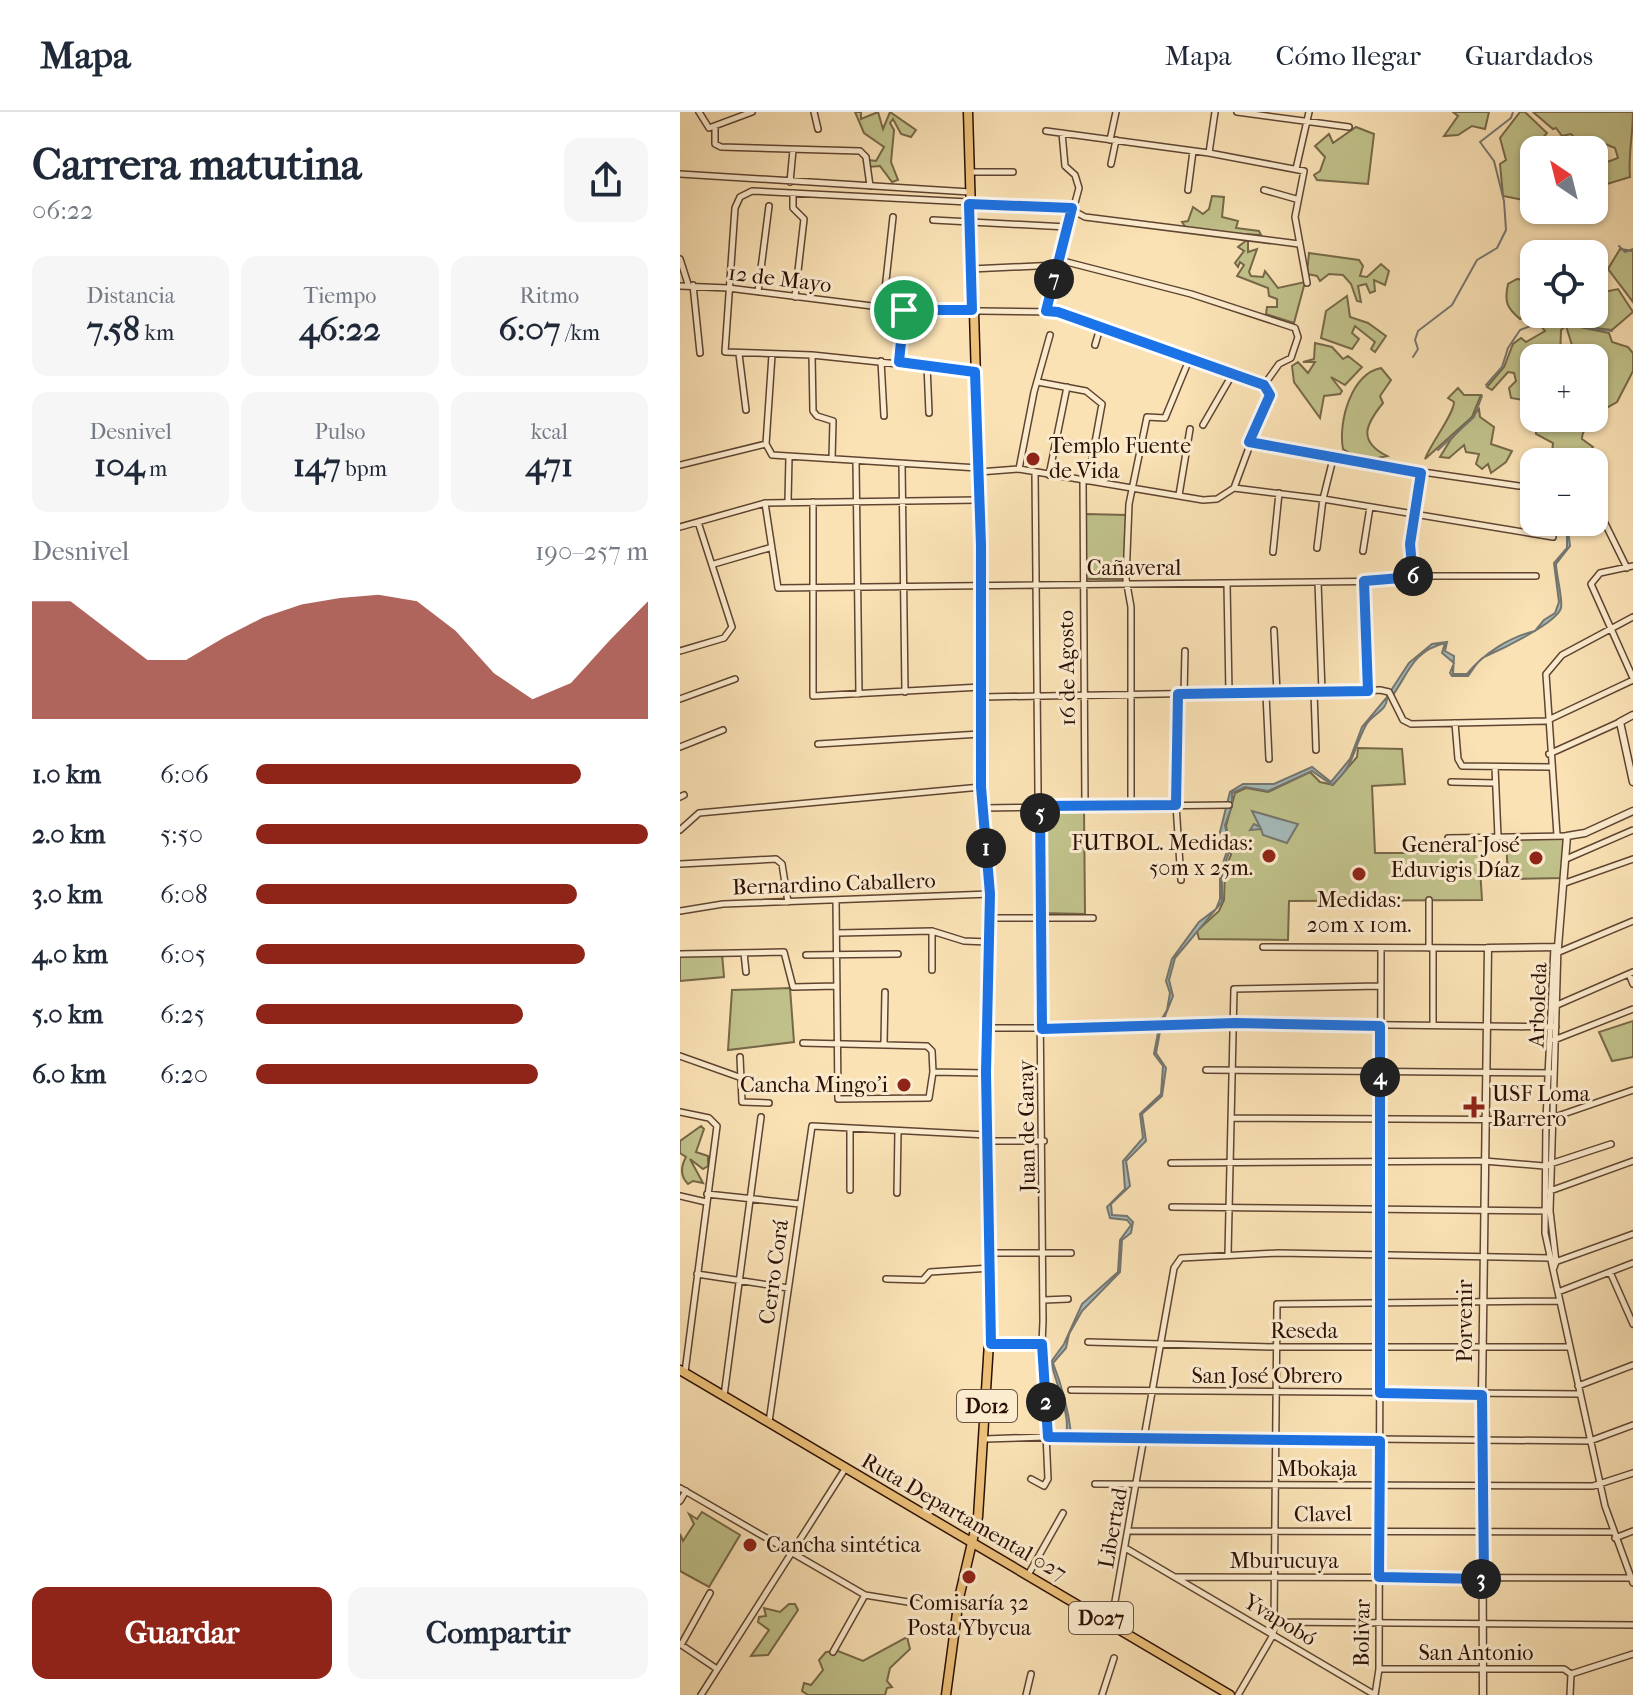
<!DOCTYPE html>
<html lang="es">
<head>
<meta charset="utf-8">
<style>
	:root { --surface:#fff; --page:#f6f6f7; --text:#1f2937; --muted:#747a83; --line:#e0e1e3; --accent:#8f2418 }
	body { margin:0; font-family:"IM FELL French Canon",serif; background:var(--page); color:var(--text); height:100vh; display:flex; flex-direction:column; font-size:30px; white-space:nowrap }
	* { box-sizing:border-box; margin:0 }
	p { font-size:26px; color:var(--muted) }
	.icon { flex:none; width:44px; height:44px; fill:none; stroke:currentColor; stroke-width:2; stroke-linecap:round; stroke-linejoin:round }
	.map { position:relative; flex:1; overflow:hidden }
	.drawer { display:flex; flex-direction:column; background:var(--surface); width:680px }
	.drawer>* { flex:none }
	.needle { width:52px; rotate:325deg }
	.controls { position:absolute; left:840px; top:24px; display:grid; gap:16px }
	.controls a { display:grid; place-items:center; width:88px; height:88px; border-radius:16px; background:var(--surface); box-shadow:0 2px 6px #0004; font-size:40px }
	.pin { position:absolute; display:grid; place-items:center; width:68px; height:68px; color:#fff; margin:-34px; border:4px solid #fff; border-radius:50%; box-shadow:0 2px 8px #0007 }
	.km { position:absolute; width:40px; height:40px; margin:-20px; border-radius:50%; background:#222; color:#fff; font-size:22px; line-height:40px; text-align:center }
	.round { display:grid; place-items:center; flex:none; width:84px; height:84px; border-radius:16px; background:var(--page) }
	.summary { display:flex; align-items:center; justify-content:space-between; height:136px; padding:0 32px }
	h1 { font-size:44px; font-weight:700; line-height:60px }
	.metrics { display:grid; grid-template-columns:repeat(3,1fr); gap:12px; height:136px; padding:8px 32px }
	.metrics div { display:grid; align-content:center; border-radius:16px; background:var(--page); text-align:center }
	.metrics b { font-size:34px; font-weight:700 }
	.metrics small { font-size:22px; font-weight:400 }
	.metrics p { font-size:22px }
	.chart { height:224px; padding:16px 32px }
	.chart p { display:flex; justify-content:space-between }
	.chart svg { width:100%; height:144px; margin-top:8px; fill:var(--accent); opacity:.7 }
	.cta { display:flex; gap:16px; margin-top:auto; padding:16px 32px }
	.cta a { flex:1; height:92px; border-radius:16px; background:var(--accent); color:#fff; font-size:32px; font-weight:700; line-height:92px; text-align:center }
	.cta a+a { background:var(--page); color:var(--text) }
	ul { padding:0 32px; list-style:none; font-size:26px }
	li { display:grid; grid-template-columns:128px 96px 1fr; align-items:center; height:60px }
	li i { height:20px; border-radius:10px; background:var(--accent) }
	header { display:flex; align-items:center; gap:48px; box-sizing:border-box; height:112px; padding:0 40px; background:var(--surface); border-bottom:2px solid var(--line) }
	header strong { font-size:38px }
	nav { display:flex; gap:44px; margin-inline-start:auto; font-size:28px }
	main { display:flex; flex:1; min-height:0 }
	.map>svg:first-child { display:block }
	.green { fill:#c1c28b; stroke:#766848; stroke-width:2 }
	.water { fill:#a4bab9; stroke:#747671; stroke-width:2 }
	.lines { fill:none; stroke-linecap:round; stroke-linejoin:round }
	.stream { stroke:#747671; stroke-width:2 }
	.minor-casing { stroke:#5f4431; stroke-width:8 }
	.tertiary-casing { stroke:#5f4431; stroke-width:9 }
	.primary-casing { stroke:#2b0f05; stroke-width:11 }
	.minor { stroke:#fceccf; stroke-width:5 }
	.tertiary { stroke:#fceccf; stroke-width:6 }
	.primary { stroke:#edc17a; stroke-width:8 }
	.route-casing { stroke:#fff; stroke-width:16 }
	.route { stroke:#1a73e8; stroke-width:10 }
	.poi-dot { fill:#8f2418; stroke:#fceccf; stroke-width:3 }
	.labels { text-anchor:middle; dominant-baseline:central; stroke-width:6; stroke-linejoin:round; paint-order:stroke }
	.shield { fill:#fceccf; stroke:#6a5142; stroke-width:2 }
	.shield-label { font-size:20px; font-weight:bold; fill:#2b0f05 }
	.street-label { font-size:22px; fill:#2b0f05; stroke:#fceccf }
	.poi-label { font-size:22px; fill:#2b0f05; stroke:#fceccf; text-anchor:start }
</style>
</head>
<body>
<header>
<strong>Mapa</strong>
<nav><a>Mapa</a><a>Cómo llegar</a><a>Guardados</a></nav>
</header>
<main>
<section class="drawer">
<div class="summary"><div><h1>Carrera matutina</h1><p>06:22</p></div><a class="round"><svg class="icon" aria-label="share" viewBox="0 0 24 24"><path d="M12 15V3M7 8l5-5 5 5M5 13v7h14v-7"/></svg></a></div>
<div class="metrics">
<div><p>Distancia</p><b>7.58<small> km</small></b></div>
<div><p>Tiempo</p><b>46:22</b></div>
<div><p>Ritmo</p><b>6:07<small> /km</small></b></div>
</div>
<div class="metrics">
<div><p>Desnivel</p><b>104<small> m</small></b></div>
<div><p>Pulso</p><b>147<small> bpm</small></b></div>
<div><p>kcal</p><b>471</b></div>
</div>
<div class="chart"><p><span>Desnivel</span>190–257 m</p>
<svg viewBox="0 0 160 44" preserveAspectRatio="none"><path d="M0 44V8L10 8L20 17L30 26L40 26L50 19L60 13L70 9L80 7L90 6L100 8L110 17L120 30L130 38L140 33L150 20L160 8V44z"/></svg>
</div>
<ul>
<li><b>1.0 km</b>6:06<i style="width:83%"></i></li>
<li><b>2.0 km</b>5:50<i style="width:100%"></i></li>
<li><b>3.0 km</b>6:08<i style="width:82%"></i></li>
<li><b>4.0 km</b>6:05<i style="width:84%"></i></li>
<li><b>5.0 km</b>6:25<i style="width:68%"></i></li>
<li><b>6.0 km</b>6:20<i style="width:72%"></i></li>
</ul>
<div class="cta"><a>Guardar</a><a>Compartir</a></div>
</section>
<div class="map">
<svg width="953" height="1583" viewBox="0 0 953 1583">
	<rect width="100%" height="100%" fill="#fae2b5"/>
	<filter id="stains"><feTurbulence type="fractalNoise" baseFrequency=".0025" numOctaves="4"/><feColorMatrix values="0 0 0 0 .2 0 0 0 0 .09 0 0 0 0 .02 0 0 0 .5 -.17"/></filter>
	<radialGradient id="worn" r=".72"><stop offset=".6" stop-color="#630" stop-opacity="0"/><stop offset="1" stop-color="#630" stop-opacity=".3"/></radialGradient>
	<!-- green -->
	<path class="green" d="M175 0H181V7L198 0 203 17 210 0 236 18 231 25 221 22 213 7 210 11 214 18 211 50 218 68 212 70 200 54 188 55V48L196 49 204 35 184 21Z
		M773 0H809L805 17 792 14 778 23 764 24 778 4Z
		M840 0H845L867 21 862 27 866 38H854V90L823 84 820 52 826 48 820 26Z
		M853 0H953C953 23 948 42 950 65L914 76V55L938 46 935 36 925 32 914 42V38H906L903 31 900 38H895L898 29 891 22 882 24 876 16 873 17Z
		M676 15 694 22 688 72 637 68 634 63 640 59 645 45 635 34 649 22 653 31Z
		M532 84 544 85 542 105 558 109 556 116 579 119 581 123 508 119 502 110 508 109 513 95 523 102 529 97Z
		M568 127V140L577 137 569 160 571 164 583 165 585 159 598 176 625 170 614 211 586 202 587 195H597V187L589 184 588 176 557 164 564 153 560 150 558 155 555 151 564 139 558 135Z
		M940 137 953 139V190L928 157Z
		M629 141 679 148 683 154 680 164 687 165 701 152 709 159 705 173 694 168 695 179 690 181 686 172 678 174 681 190 677 189 671 172 663 163 649 162 640 169 637 164 627 162Z
		M854 150V201L840 207C827 196 824 190 828 172L837 167 853 169 850 153Z
		M938 177 953 200 932 218 907 215 878 203 857 206 855 202H914V182Z
		M667 184 670 205 688 211 706 224 695 240 691 237 695 230 675 214 672 221 679 227 672 237 641 226 646 199Z
		M871 209 929 221 932 230 948 235 953 241V259L937 290 923 298 919 313C909 312 902 317 902 327L913 335 902 350H871L873 331 856 322 855 306 882 309 896 306 898 315 914 306V246H896L886 214 881 218 880 246H854V290L831 286 829 276 836 269 834 261 828 260 812 278 807 275 824 255 833 232 841 226 846 230 865 219 861 214Z
		M635 231 652 235 663 247 668 244 682 255 665 273 651 265 662 279 660 282 644 284 640 306 614 270 612 254 618 250 628 261 635 250H623L634 247Z
		M701 256 711 268 700 284 703 291C686 312 677 329 707 344L683 349 663 337C658 310 671 262 701 256Z
		M778 276 784 283H801L792 305 745 347C751 331 774 302 774 290L768 286Z
		M799 297 800 305 814 315 811 332 832 339 826 350 811 361 808 352 802 357 796 352 799 342 786 340 784 333 769 346 760 345 771 327Z
		M406 402 447 403 445 467H406Z
		M678 636 722 637 725 672 692 674 695 741H799L802 788 609 789 608 828 519 827 517 819 539 799 544 788 545 757 551 743 546 714 555 681 566 676 588 680 630 660 640 670 653 673 677 645Z
		M404 696 405 802 363 801 362 697Z
		M885 725V766L828 767 826 726Z
		M42 842 44 865 0 869V843Z
		M110 876 114 930 48 938 52 878Z
		M953 909V945L932 949 919 920Z
		M21 1014 24 1017 16 1040 28 1044V1054L23 1057 10 1047 23 1071 13 1069 8 1072C0 1064 1 1054 6 1045L0 1041V1029Z
		M22 1400 60 1423 29 1475 0 1459V1422L3 1429 14 1412 9 1402 17 1407Z
		M109 1492H115L118 1498 88 1543 71 1544 89 1518 78 1510 79 1505 86 1504 84 1496 100 1500Z
		M227 1525 230 1537 210 1556 207 1569 212 1575 207 1576 205 1583H128L122 1579 124 1571 131 1573 143 1558 139 1548 146 1540 158 1539 183 1549Z"/>
	<!-- water -->
	<path class="water" d="M887 410 890 434 876 452C876 462 883 487 881 496 877 511 820 538 804 545 797 549 793 558 788 564H772L770 561 774 551 762 541 765 531C733 539 729 560 713 583L710 580 729 551 752 532 767 530 765 539 774 544 773 562H787C804 541 830 525 855 519L864 508 875 501 879 490 874 451 887 436Z
		M707 585C708 599 692 602 686 613 672 639 676 651 652 673L632 659 588 679 565 675 552 681V694L545 713 550 738 542 760V790L495 846 489 868 493 884 481 914 476 941 486 956 482 984 462 1002 466 1029 446 1049 450 1074 431 1092 432 1103 447 1104 453 1110 451 1121 442 1128 440 1160 402 1199 389 1222 386 1236 373 1251C382 1274 388 1296 391 1321H386C391 1305 375 1268 371 1250L384 1232 402 1192 438 1160 440 1128 451 1113 447 1108 430 1106 427 1095 445 1077 443 1049 463 1026 460 1002 481 982 483 954 474 942 480 910 487 898 490 881 486 869 492 847 519 810 536 797 540 787V760L547 739 540 720 550 680 563 672H594L632 655 651 670 670 647 682 615Z
		M572 699 618 712 607 731 583 723 581 717 570 718 574 712 580 715Z"/>
	<g class="lines">
		<!-- stream -->
		<path class="stream" d="M939 134 945 140 953 137
			M733 245 738 237 735 228 738 219 772 193 797 148 817 136 826 118 824 89 814 49 800 30 831 6 833 0
			M806 273 822 255 828 236 840 218 877 204 908 216 932 219
			M758 338 794 305 802 284"/>
		<!-- minor casing -->
		<g class="minor-casing">
			<path id="minor" d="M19 0 29 16 72 0
				M134 0 138 17
				M557 0 669 15
				M35 14V32L41 35 180 39 186 45 190 74
				M366 19 529 41 624 59 615 105 627 171
				M430 28 436 0
				M529 41 535 0
				M431 52 436 28
				M616 57 629 0
				M290 60H333
				M0 62 290 80
				M110 70 113 38
				M508 78 513 39
				M584 78 616 87
				M113 81V96L124 107 115 185
				M253 108 387 115
				M0 147 8 172
				M379 148 511 182 615 216 618 225 611 246 599 252 584 273
				M291 157 378 153
				M13 173 20 241
				M0 174 48 176 224 198 378 200 584 273 590 279 554 376 537 387 523 388 339 357 299 360
				M78 180 89 94
				M203 196 213 105
				M366 199 399 76 395 63 385 54 382 21
				M415 233 420 216
				M59 242 66 298
				M92 243 86 332 92 343 298 356
				M132 243 133 299 137 304 153 309 152 347
				M201 249 204 304
				M219 250 224 198
				M247 253 249 301
				M295 260 132 243 45 240 55 96 60 85 72 79 386 95 405 105 619 132
				M358 270 406 279 422 292 408 369
				M523 313 552 263
				M569 330 653 347 839 374
				M176 349 179 582
				M222 352 225 580
				M0 353 86 332
				M339 357 354 280 370 223
				M369 363 387 275
				M403 369 405 694
				M554 376 643 387 873 425
				M499 383 510 317
				M108 389 109 345
				M914 389 947 456
				M133 390V584L301 575
				M85 391 98 476 722 469 741 464H856
				M0 415 85 391 299 388
				M637 436 643 387 653 347
				M683 439 690 395
				M593 440 599 381
				M34 452 89 436
				M953 454 920 461 911 472 953 566
				M733 465 730 432 741 361
				M684 469 688 579
				M638 470 642 580
				M547 472 549 581
				M594 518 597 581
				M0 539 44 526 52 515 18 410
				M634 580 636 638
				M498 582 496 693 501 768
				M504 582 505 539
				M586 582 589 647
				M302 585 700 578 709 580 723 608 731 612 866 609 953 568
				M0 587 55 567
				M775 611 778 647 782 654 871 655
				M138 632 300 622
				M0 635 43 618
				M869 642 940 610
				M815 655 818 725
				M771 670 815 671
				M0 685 4 683
				M451 693V495L446 467 449 392 467 305 485 306 509 248
				M303 696 549 693
				M0 718 19 701 301 675
				M877 723 866 562 882 543 953 505
				M768 726 887 724
				M886 747 953 718
				M0 752 96 747 102 752 108 790
				M885 771 953 747
				M156 788 158 987 249 986 253 960
				M749 788V836
				M0 799 43 792 310 782
				M310 806H413
				M252 819V858
				M158 821 252 819 284 829 308 830
				M583 835 808 836
				M874 835 866 1008 865 1121 925 1394 953 1471
				M753 836V913
				M879 840 953 809
				M64 841 66 860
				M0 842 104 840 113 875 157 874
				M126 843 218 842
				M949 862 953 872
				M877 893 953 860
				M307 916H463L556 911 876 915
				M874 928 953 897
				M123 931 247 934 252 939 253 960 306 961
				M204 932 205 880
				M0 944 59 965
				M60 945 62 990 89 991
				M526 958 874 961
				M0 1000 29 1006 37 1014 5 1260
				M551 1006 866 1008 953 978
				M170 1018V1078
				M309 1029H364
				M491 1051 804 1049 864 1054 931 1032
				M870 1079 953 1049
				M217 1081 218 1019
				M27 1082 120 1092
				M0 1084 26 1090
				M492 1095 870 1099
				M311 1141H391
				M548 1142 554 877 700 874
				M875 1150 953 1122
				M873 1158 876 1150 870 1099 878 835
				M930 1160 953 1212
				M17 1162 108 1176
				M206 1167 243 1168 250 1160 311 1156
				M878 1180 953 1151
				M364 1188 388 1187
				M408 1230 596 1235H888
				M311 1232H362L363 1209 355 360
				M898 1274 953 1253
				M391 1278 900 1282
				M44 1284 81 1005
				M89 1310 132 1014 307 1023
				M305 1327 393 1324 910 1329 953 1313
				M351 1367 364 1374 368 1367 362 1232
				M415 1372 913 1374 953 1361
				M0 1376 185 1483 277 1498
				M0 1389 6 1379
				M450 1419 933 1420
				M935 1426 953 1419
				M447 1437 695 1583
				M348 1463 383 1401
				M496 1465 951 1466
				M594 1510 953 1513
				M431 1512 494 1156 501 1146 598 1141 869 1146
				M0 1532 37 1557
				M1 1533 30 1481
				M153 1540 185 1483
				M699 1557H884L891 1562
				M21 1583 165 1357
				M346 1583 351 1562
				M422 1583 434 1546
				M558 1583 593 1523 594 1510 597 1192 879 1189
				M695 1583 699 1557 701 836
				M890 1583 891 1562 953 1542"/>
		</g>
		<!-- tertiary casing -->
		<g class="tertiary-casing">
			<path id="tertiary" d="M953 603 940 610 953 670
				M803 1583 802 1283 808 836 878 835 887 724 905 721 953 699"/>
		</g>
		<!-- primary casing -->
		<g class="primary-casing">
			<path id="primary" d="M0 1258 550 1583
				M266 1583 279 1486 298 1405 312 1183 306 961 310 782 301 675V433L288 0"/>
		</g>
		<!-- minor -->
		<use href="#minor" class="minor"/>
		<!-- tertiary -->
		<use href="#tertiary" class="tertiary"/>
		<!-- primary -->
		<use href="#primary" class="primary"/>
	</g>
	<g class="lines">
		<!-- route casing -->
		<g class="route-casing">
			<path id="route" d="M289 92 392 96 366 199 378 200 584 273 590 283 569 330 741 361 730 432 733 465 684 469 688 579 498 582 496 693 360 694 362 917 556 911 700 914V1281L802 1283 804 1467 699 1465 700 1329 368 1325 362 1232H311L306 961 310 782 301 675V433L295 260 219 250 224 198H292Z"/>
		</g>
		<!-- route -->
		<use href="#route" class="route"/>
	</g>
	<!-- markers -->
	<g class="poi-dot">
		<circle cx="353" cy="347" r="8"/>
		<circle cx="589" cy="744" r="8"/>
		<circle cx="856" cy="746" r="8"/>
		<circle cx="679" cy="762" r="8"/>
		<circle cx="224" cy="973" r="8"/>
		<path d="M790 983h8v8h8v8h-8v8h-8v-8h-8v-8h8z"/>
		<circle cx="70" cy="1433" r="8"/>
		<circle cx="289" cy="1465" r="8"/>
	</g>
	<g class="labels">
		<!-- shield labels -->
		<g class="shield">
			<rect x="277" y="1278" width="60" height="32" rx="6"/>
			<rect x="389" y="1490" width="64" height="32" rx="6"/>
		</g>
		<g class="shield-label">
			<text x="307" y="1294">D012</text>
			<text x="421" y="1506">D027</text>
		</g>
		<!-- street labels -->
		<g class="street-label">
			<text transform="translate(100 167) rotate(7)">12 de Mayo</text>
			<text x="454" y="456">Cañaveral</text>
			<text transform="translate(387 556) rotate(-91)">16 de Agosto</text>
			<text transform="translate(154 772) rotate(-2)">Bernardino Caballero</text>
			<text transform="translate(858 893) rotate(-88)">Arboleda</text>
			<text transform="translate(347 1014) rotate(-91)">Juan de Garay</text>
			<text transform="translate(94 1160) rotate(-82)">Cerro Corá</text>
			<text transform="translate(785 1209) rotate(-90)">Porvenir</text>
			<text x="624" y="1219">Reseda</text>
			<text x="587" y="1264">San José Obrero</text>
			<text x="637" y="1357">Mbokaja</text>
			<text transform="translate(643 1402) rotate(-1)">Clavel</text>
			<text transform="translate(284 1405) rotate(30)">Ruta Departamental 027</text>
			<text transform="translate(433 1416) rotate(-80)">Libertad</text>
			<text x="604" y="1449">Mburucuya</text>
			<text transform="translate(600 1508) rotate(31)">Yvapobó</text>
			<text transform="translate(682 1521) rotate(-89)">Bolivar</text>
			<text x="796" y="1541">San Antonio</text>
		</g>
		<!-- poi labels -->
		<g class="poi-label">
			<text x="369" y="334">Templo Fuente<tspan x="369" dy="25">de Vida</tspan></text>
			<text x="573" y="731" text-anchor="end">FUTBOL. Medidas:<tspan x="573" dy="25">50m x 25m.</tspan></text>
			<text x="840" y="733" text-anchor="end">General José<tspan x="840" dy="25">Eduvigis Díaz</tspan></text>
			<text x="679" y="788" text-anchor="middle">Medidas:<tspan x="679" dy="25">20m x 10m.</tspan></text>
			<text x="208" y="973" text-anchor="end">Cancha Mingo'i</text>
			<text x="812" y="982">USF Loma<tspan x="812" dy="25">Barrero</tspan></text>
			<text x="86" y="1433">Cancha sintética</text>
			<text x="289" y="1491" text-anchor="middle">Comisaría 32<tspan x="289" dy="25">Posta Ybycua</tspan></text>
		</g>
	</g>
	<rect width="100%" height="100%" filter="url(#stains)"/>
	<rect width="100%" height="100%" fill="url(#worn)"/>
</svg>
<div class="controls">
<a><svg class="needle" viewBox="-14 -14 28 28"><path d="M0-13l5 13h-10z" fill="#e53935"/><path d="M0 13l5-13h-10z" fill="#747a83"/></svg></a>
<a><svg class="icon" aria-label="locate" viewBox="0 0 24 24"><circle cx="12" cy="12" r="6"/><path d="M12 2v4M12 18v4M2 12h4M18 12h4"/></svg></a>
<a>+</a>
<a>−</a>
</div>
<div class="pin" style="left:224px;top:198px;background:#1e9e55"><svg class="icon" aria-label="arrive" viewBox="0 0 24 24"><path d="M6 21V4h12l-3 4 3 4H6"/></svg></div>
<b class="km" style="left:306px;top:736px">1</b>
<b class="km" style="left:366px;top:1290px">2</b>
<b class="km" style="left:801px;top:1467px">3</b>
<b class="km" style="left:700px;top:965px">4</b>
<b class="km" style="left:360px;top:701px">5</b>
<b class="km" style="left:733px;top:464px">6</b>
<b class="km" style="left:374px;top:167px">7</b>
</div>
</main>
</body>
</html>
